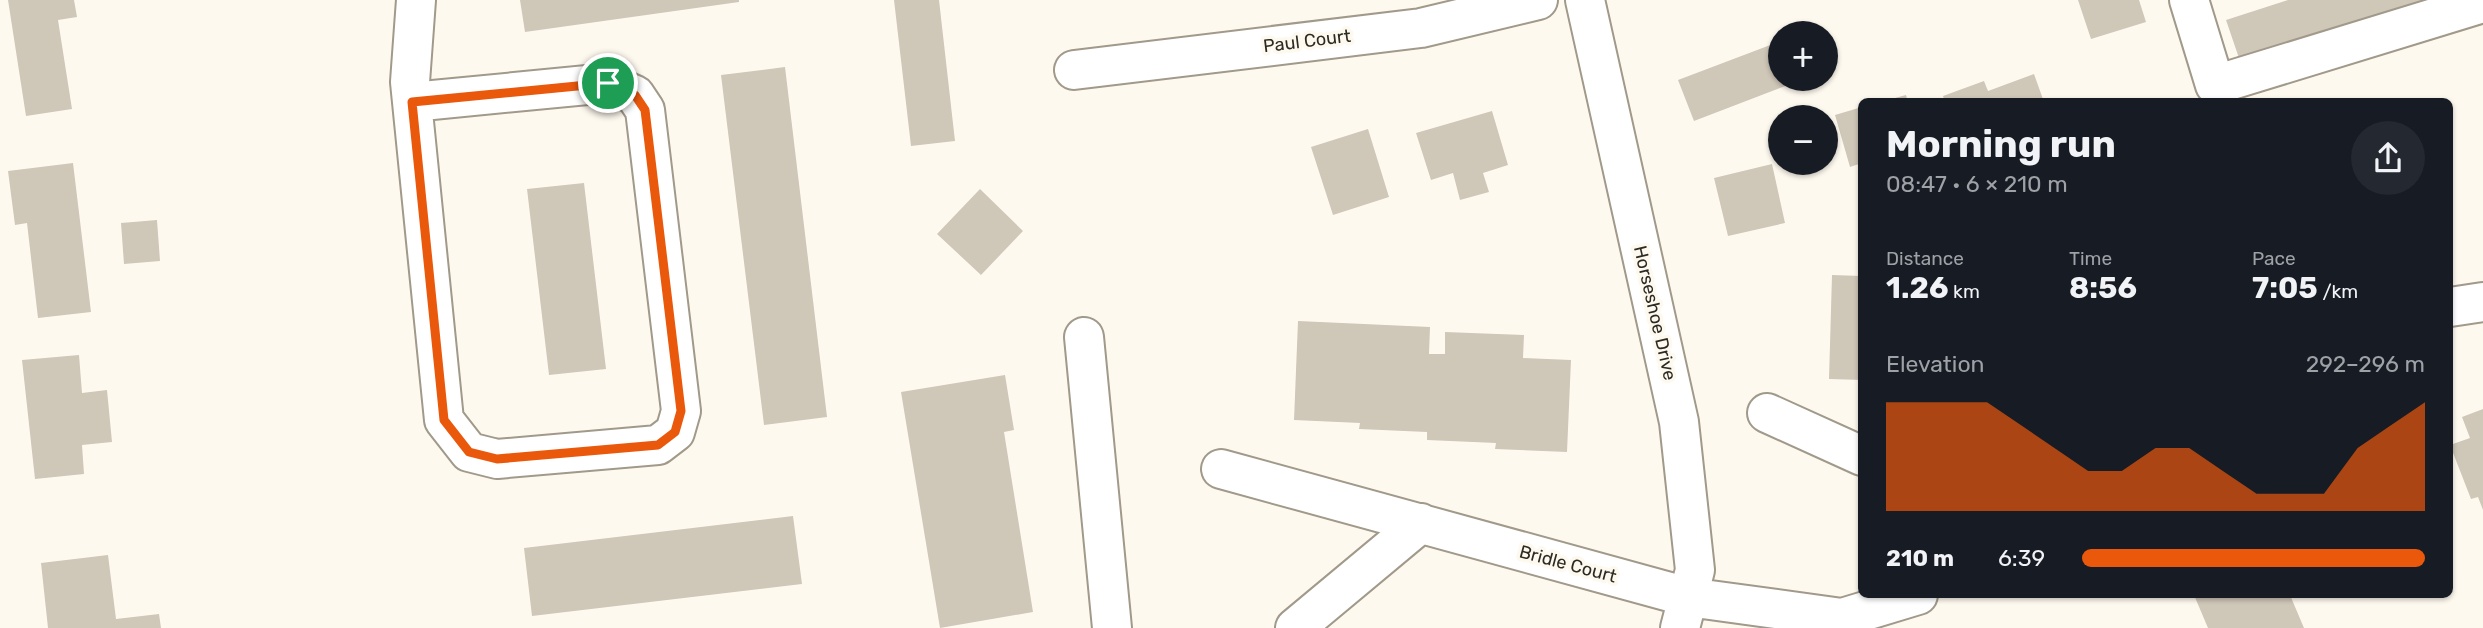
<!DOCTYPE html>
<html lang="en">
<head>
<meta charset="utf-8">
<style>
	:root { --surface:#171b24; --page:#242831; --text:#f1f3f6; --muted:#9ea1a6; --accent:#ea580c }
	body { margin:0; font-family:Rubik,sans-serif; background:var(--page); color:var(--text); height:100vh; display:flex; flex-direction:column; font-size:26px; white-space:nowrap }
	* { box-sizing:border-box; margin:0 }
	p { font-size:23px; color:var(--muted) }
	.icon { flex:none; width:38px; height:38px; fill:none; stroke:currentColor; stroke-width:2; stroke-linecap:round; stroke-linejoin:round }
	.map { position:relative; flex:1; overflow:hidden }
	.sheet { position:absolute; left:1858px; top:98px; width:595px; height:500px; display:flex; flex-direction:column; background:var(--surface); border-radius:10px; box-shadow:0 2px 5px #0004 }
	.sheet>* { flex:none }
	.buttons { position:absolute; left:1768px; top:21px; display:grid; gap:14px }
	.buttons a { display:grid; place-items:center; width:70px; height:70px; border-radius:50%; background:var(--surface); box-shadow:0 2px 5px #0004; font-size:35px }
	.pin { position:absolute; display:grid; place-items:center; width:60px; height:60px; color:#fff; margin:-30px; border:4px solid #fff; border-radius:50%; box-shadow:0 2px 7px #0007 }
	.round { display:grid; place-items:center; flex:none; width:74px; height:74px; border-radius:37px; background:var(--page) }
	.summary { display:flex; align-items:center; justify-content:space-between; height:119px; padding:0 28px }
	h1 { font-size:38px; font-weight:700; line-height:52px }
	.metrics { display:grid; grid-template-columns:repeat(3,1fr); gap:10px; height:119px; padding:7px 28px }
	.metrics div { display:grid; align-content:center }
	.metrics b { font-size:30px; font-weight:700 }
	.metrics small { font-size:19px; font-weight:400 }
	.metrics p { font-size:19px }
	.chart { height:196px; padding:14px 28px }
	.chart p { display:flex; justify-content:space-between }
	.chart svg { width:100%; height:126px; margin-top:7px; fill:var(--accent); opacity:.7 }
	ul { padding:0 28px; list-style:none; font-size:23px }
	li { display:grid; grid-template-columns:112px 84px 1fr; align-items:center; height:52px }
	li i { height:18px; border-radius:9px; background:var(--accent) }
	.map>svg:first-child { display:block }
	.building { fill:#cfc7b8 }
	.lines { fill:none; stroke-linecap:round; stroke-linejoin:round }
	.minor-casing { stroke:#a1998a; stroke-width:42 }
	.minor { stroke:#fff; stroke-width:38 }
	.route-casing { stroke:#fff; stroke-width:14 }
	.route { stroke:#ea580c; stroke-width:9 }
	.labels { text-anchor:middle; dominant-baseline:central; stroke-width:7; stroke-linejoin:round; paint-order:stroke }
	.street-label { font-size:18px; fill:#2d2a24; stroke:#fef9ef }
</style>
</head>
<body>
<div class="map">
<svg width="2483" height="628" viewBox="0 0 2483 628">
	<rect width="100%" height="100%" fill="#fef9ef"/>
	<!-- building -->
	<path class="building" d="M8 0H74L77 17 58 20 72 109 26 116Z
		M520 0H739V2L525 32Z
		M894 0H939L955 141 911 146Z
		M2078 0H2139L2146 22 2091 39Z
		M2288 0H2436L2241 64 2226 20Z
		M1773 44 1780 62V79H1786L1788 85 1694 121 1678 80Z
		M785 67 827 417 764 425 721 75Z
		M2034 74 2044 102H1945L1943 96 1984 81 1988 91Z
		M1906 95 1908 102H1884V101Z
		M1862 107V163L1850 167 1835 115Z
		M1492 111 1508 165 1483 173 1489 192 1460 200 1453 173 1431 180 1416 133Z
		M1368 129 1389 197 1333 215 1311 147Z
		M73 163 91 312 38 318 27 223 15 225 8 171Z
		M1772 164 1785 223 1728 236 1714 178Z
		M584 183 606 369 549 375 527 189Z
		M980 189 1023 231 981 275 937 234Z
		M157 220 160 261 124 264 121 223Z
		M1832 275 1862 276V380L1829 379Z
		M1298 321 1430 327 1429 354H1445V332L1524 335 1523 358 1571 360 1567 452 1495 449 1496 443 1427 440V432L1359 429 1360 423 1294 420Z
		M79 355 82 393 107 390 112 442 82 445 84 474 35 479 22 360Z
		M1005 375 1014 430 1004 432 1033 612 940 628 901 392Z
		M2483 409V510L2478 497 2471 499 2450 445 2470 438 2462 417Z
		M793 516 802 584 532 616 524 548Z
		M108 555 116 619 159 614 161 628H48L41 563Z
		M2194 595H2290L2304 628H2208Z"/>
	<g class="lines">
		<!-- minor casing -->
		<g class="minor-casing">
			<path id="minor" d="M1585 0 1679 422 1695 570 1680 628
				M2189 0 2215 85 2483 3
				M1074 70 1421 28 1538 0
				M412 102 608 83 635 95 645 110 681 411 675 432 658 445 497 459 469 452 444 420 410 82 416 0
				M2450 307 2483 302
				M1084 337 1112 628
				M1767 413 1862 456
				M1221 469 1688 597 1842 618 1918 595
				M1295 628 1421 523"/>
		</g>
		<!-- minor -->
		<use href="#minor" class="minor"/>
	</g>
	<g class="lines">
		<!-- route casing -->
		<g class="route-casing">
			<path id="route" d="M608 83 635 95 645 110 681 411 675 432 658 445 497 459 469 452 444 420 412 102Z"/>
		</g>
		<!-- route -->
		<use href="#route" class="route"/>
	</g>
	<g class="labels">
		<!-- street labels -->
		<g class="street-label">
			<text transform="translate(1307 41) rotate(-7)">Paul Court</text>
			<text transform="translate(1655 313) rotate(77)">Horseshoe Drive</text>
			<text transform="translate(1568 564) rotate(15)">Bridle Court</text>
		</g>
	</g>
</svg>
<div class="buttons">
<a>+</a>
<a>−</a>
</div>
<div class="pin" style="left:608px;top:83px;background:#1e9e55"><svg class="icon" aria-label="arrive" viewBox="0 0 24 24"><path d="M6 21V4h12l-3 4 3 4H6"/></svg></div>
<section class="sheet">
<div class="summary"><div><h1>Morning run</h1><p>08:47 · 6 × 210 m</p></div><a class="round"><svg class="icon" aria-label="share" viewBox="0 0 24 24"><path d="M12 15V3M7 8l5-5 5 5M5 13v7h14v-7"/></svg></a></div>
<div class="metrics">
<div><p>Distance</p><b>1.26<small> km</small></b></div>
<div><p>Time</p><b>8:56</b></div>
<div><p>Pace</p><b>7:05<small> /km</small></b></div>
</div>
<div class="chart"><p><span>Elevation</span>292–296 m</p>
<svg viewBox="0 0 160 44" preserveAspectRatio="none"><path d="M0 44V6L10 6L20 6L30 6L40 14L50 22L60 30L70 30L80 22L90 22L100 30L110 38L120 38L130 38L140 22L150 14L160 6V44z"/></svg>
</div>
<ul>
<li><b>210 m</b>6:39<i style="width:100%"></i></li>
</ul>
</section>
</div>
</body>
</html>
